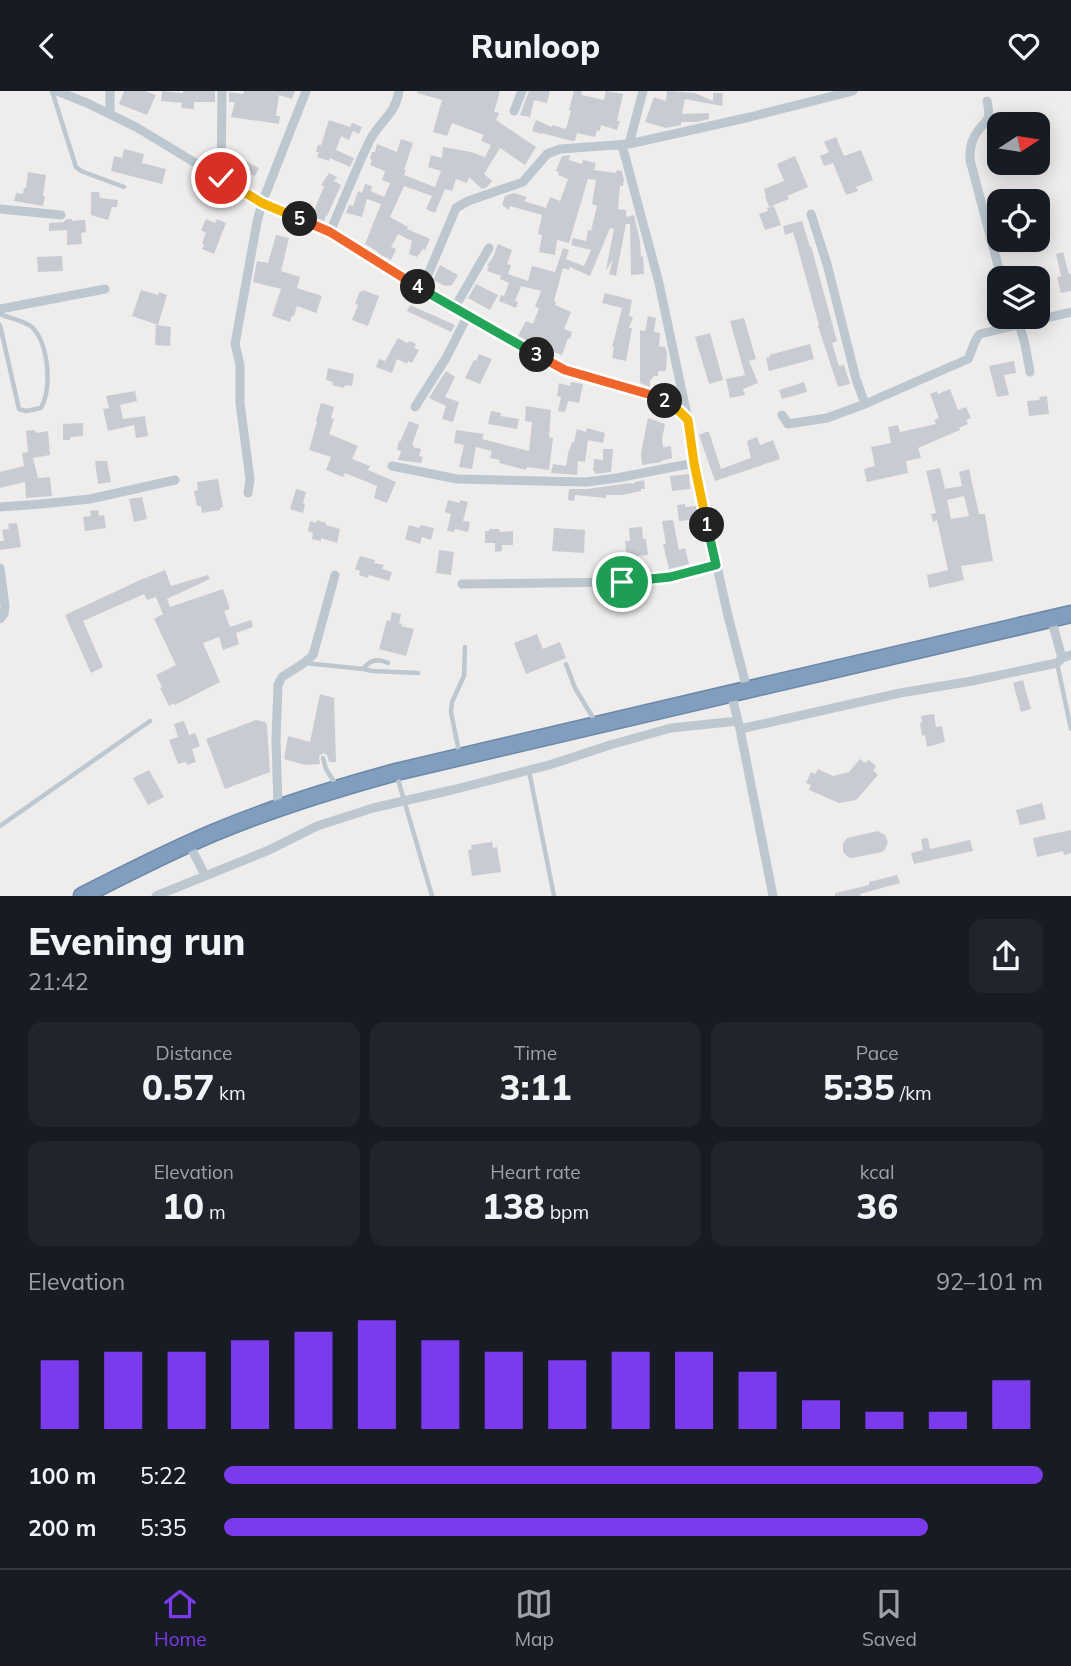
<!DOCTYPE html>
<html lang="en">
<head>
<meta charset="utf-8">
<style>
	:root { --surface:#171b24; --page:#20242c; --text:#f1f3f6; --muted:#9ea1a6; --line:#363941; --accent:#7c3aed }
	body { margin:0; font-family:Mulish,sans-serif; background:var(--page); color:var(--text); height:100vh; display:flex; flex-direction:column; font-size:26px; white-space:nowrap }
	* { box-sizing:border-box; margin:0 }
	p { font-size:23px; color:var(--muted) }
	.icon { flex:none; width:38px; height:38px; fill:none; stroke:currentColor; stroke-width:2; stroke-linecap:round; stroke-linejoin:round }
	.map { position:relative; height:805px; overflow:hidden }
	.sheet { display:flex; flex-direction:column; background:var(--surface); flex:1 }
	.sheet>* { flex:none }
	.needle { width:46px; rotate:78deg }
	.tools { position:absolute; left:987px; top:21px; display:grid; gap:14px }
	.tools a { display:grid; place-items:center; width:63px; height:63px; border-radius:14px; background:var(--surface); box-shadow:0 4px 18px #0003; font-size:35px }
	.pin { position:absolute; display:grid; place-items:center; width:60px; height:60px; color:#fff; margin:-30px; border:4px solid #fff; border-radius:50%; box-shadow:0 2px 7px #0007 }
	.km { position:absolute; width:35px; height:35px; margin:-18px; border-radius:50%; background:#222; color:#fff; font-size:19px; line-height:35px; text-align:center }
	.round { display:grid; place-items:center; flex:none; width:74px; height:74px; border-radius:14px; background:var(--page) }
	.summary { display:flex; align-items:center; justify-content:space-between; height:119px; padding:0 28px }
	h1 { font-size:38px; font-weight:800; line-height:52px }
	.stats { display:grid; grid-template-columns:repeat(3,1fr); gap:10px; height:119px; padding:7px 28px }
	.stats div { display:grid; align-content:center; border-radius:14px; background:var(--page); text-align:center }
	.stats b { font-size:35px; font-weight:800 }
	.stats small { font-size:19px; font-weight:400 }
	.stats p { font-size:19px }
	.chart { height:196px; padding:14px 28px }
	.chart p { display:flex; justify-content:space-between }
	.chart svg { width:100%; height:126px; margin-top:7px; stroke:var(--accent); stroke-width:6 }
	ul { padding:0 28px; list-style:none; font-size:23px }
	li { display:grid; grid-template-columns:112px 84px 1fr; align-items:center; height:52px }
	li i { height:18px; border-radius:9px; background:var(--accent) }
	header { display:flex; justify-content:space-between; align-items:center; height:91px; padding:0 28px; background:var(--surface); font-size:32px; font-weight:800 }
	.tabs { display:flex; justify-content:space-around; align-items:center; height:98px; border-top:2px solid var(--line); background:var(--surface); font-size:19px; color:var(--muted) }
	.tabs a { display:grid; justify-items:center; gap:4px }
	.tabs .current { color:var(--accent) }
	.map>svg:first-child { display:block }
	.building { fill:#c9cbd2; fill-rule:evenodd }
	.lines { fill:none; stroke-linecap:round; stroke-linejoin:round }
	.highway-casing { stroke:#6c89aa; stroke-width:19 }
	.lane { stroke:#bcc7d0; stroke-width:4.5 }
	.street { stroke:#bcc7d0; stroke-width:9 }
	.highway { stroke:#819ebe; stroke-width:16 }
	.split-1-casing { stroke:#fff; stroke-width:14 }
	.split-2-casing { stroke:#fff; stroke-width:14 }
	.split-3-casing { stroke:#fff; stroke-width:14 }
	.split-4-casing { stroke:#fff; stroke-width:14 }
	.split-5-casing { stroke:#fff; stroke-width:14 }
	.split-6-casing { stroke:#fff; stroke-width:14 }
	.split-1 { stroke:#22a559; stroke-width:9 }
	.split-2 { stroke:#f5b400; stroke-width:9 }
	.split-3 { stroke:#f0652b; stroke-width:9 }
	.split-4 { stroke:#22a559; stroke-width:9 }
	.split-5 { stroke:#f0652b; stroke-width:9 }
	.split-6 { stroke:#f5b400; stroke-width:9 }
</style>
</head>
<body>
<header><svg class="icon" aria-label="back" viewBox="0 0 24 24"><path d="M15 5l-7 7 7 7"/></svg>Runloop<svg class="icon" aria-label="heart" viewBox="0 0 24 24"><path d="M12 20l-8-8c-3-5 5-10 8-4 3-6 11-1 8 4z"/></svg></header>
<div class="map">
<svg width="1071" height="805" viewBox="0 0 1071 805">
	<rect width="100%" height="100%" fill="#efecec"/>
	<!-- building -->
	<path class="building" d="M124 0H145L156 4 147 24 119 13Z
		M162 0 183 2V0H215V11H194V18L181 17 182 12 161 10Z
		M244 0H295L292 8 279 4 276 25H280L279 33 231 26 235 11H229V1L243 3Z
		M418 0H500L494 21 499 22 496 29 536 56 525 74 500 57 484 83 492 90 487 96 482 98 469 86 467 92 456 88 452 100 445 98 435 122 426 118 432 105 404 95 390 126 408 136 407 138 430 148 425 159 423 158 417 166 409 163 412 150 398 143 391 156 396 158 391 169 377 162 378 161 365 153 381 113 367 108 362 126 346 122 349 114 353 115 358 100 362 102 365 93 372 95 371 100 384 106 390 92 382 89 385 80 370 74 372 69 370 68 372 61H375L377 53 397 61 401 48 413 52 404 79H406L404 84 435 96 441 80 428 76 431 64 442 67 443 56 471 61 485 66 491 54 481 50 484 44 452 32 447 45 433 41 442 9 417 2Z
		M529 0H550L547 12 534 9 530 26 520 24Z
		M574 0H581L582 4 604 9 606 0 623 3 617 30H620L617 39 601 34 600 40 597 39 595 46 577 42 575 50H572L542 42 541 43 532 40 536 29 552 36V34L566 38 571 20 569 19Z
		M667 0 695 2 713 10V2H723L722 15 685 8 682 23 709 22V28L697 31H681V34L666 37 645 31 654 6 666 10Z
		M329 29 350 36 352 32 362 36 359 43 353 40 349 49 341 45 336 59 354 67 350 76 330 67 329 70 317 66 319 61H316L318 54H321Z
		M836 46 844 65 861 59 873 89 856 96 858 100 846 104 833 72 824 75 820 65 829 61 824 51Z
		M124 58 144 63 142 72 166 78 162 93 111 80 114 65 122 67Z
		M570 64 569 69 582 73 583 69 596 72 594 79 616 82 617 79 622 80 624 89 623 95H620L618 118 626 119V126L634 124 640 150 641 166 643 165 644 183 631 184 630 133H626L616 185 609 183 613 169 606 179 614 138 610 137 590 185 570 176 569 179 563 177 554 210H556L555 214 571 221 564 238 572 241 570 248 568 247 562 264 551 260 550 262 544 260 541 258 542 257 518 245 526 230 533 233 539 217 535 216 541 200 521 195 515 210 518 211 516 217 499 210 501 204 504 205 509 192 500 188 501 185 487 180 489 175H487L493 166 498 153 512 159 507 173 511 174 508 183 528 190 532 175 555 181 563 157 569 159 566 168 584 175 591 159 571 154 573 147 586 150 588 139 591 140 597 115 592 113 596 89 588 88 569 152 557 149 555 164 539 161 542 144 538 143 542 124 510 115 509 119 502 114 505 105 514 102 527 106 524 110 546 117 550 106 560 110 568 88 558 84 559 81 556 80 562 65Z
		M795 65 808 96 787 105 789 108 769 116 765 105H766L764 98 784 90 777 73Z
		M238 66 259 77 255 85 251 83 249 87 232 78Z
		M28 81 46 84 43 105 45 106 43 115 14 110 16 102 23 103 24 97H26Z
		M329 82 337 86 334 90 341 94 327 125H326L324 130 312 125 324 95 321 94Z
		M91 101H99L100 107 118 109 117 116H112L108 129 91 124Z
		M774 115 781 134 765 139 759 123 768 120 767 117Z
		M67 128H72V130L85 129 86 141 81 142 82 153 67 154V139L49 140V132L63 131Z
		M206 128 215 132 217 128 226 132 214 163 202 158 204 154 202 152 206 142 201 139Z
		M802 130 810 156 811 155 837 250 832 252 839 275 844 274 850 293 838 296 818 235 819 234 795 147 793 141 785 144 783 135Z
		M276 144 289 147 281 180 300 186 297 197 322 205 316 222 297 215 294 225H292L290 231 272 225 281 198 253 191 257 170 268 172Z
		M1063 161 1069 183H1071V200L1061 202 1057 186 1061 185 1056 163Z
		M62 165 63 180 38 181 37 166Z
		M440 174 458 184 452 194 445 195 433 189Z
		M476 193 498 204 490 219 468 207Z
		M141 199 158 204 159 201 167 204 158 234 132 225Z
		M363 199 379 205 368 235 352 229 358 214 355 213 360 200 363 201Z
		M605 202 632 209 629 225 633 226 629 237H632L626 270 612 267 614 256H612L622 217 602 212Z
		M410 214 455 234 451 241 407 220Z
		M648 225 656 227 654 241 660 242 659 255 665 256 667 262 666 280H658V285H654L650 290V296L640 292V239L645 240Z
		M744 227 756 268 749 270 758 292 743 298 745 304 730 307 726 288 745 284 730 230Z
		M156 234 171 236 170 255 155 254Z
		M710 242 723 289 709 293 695 246Z
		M398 247 407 252 410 250 416 253 414 257 419 259 412 272 408 270 407 273 397 268 392 282 376 276 379 268 385 270Z
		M810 253 814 268 769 280 766 267 770 266 769 264Z
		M479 263 492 268 480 293 465 287 474 269 476 270Z
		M1014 270 1016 282 1004 284 1009 304 997 306 989 275Z
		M328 277 354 283 352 295 345 294 344 297 332 294 333 291 326 289Z
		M446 280 455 286 445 306 459 311 453 331 442 328 446 315 429 307Z
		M571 291 583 293 579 312 568 310 565 321 558 320 561 306 557 305 559 292 570 295Z
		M804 291 807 301 782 308 779 299Z
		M950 298 958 319 966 316 971 327 966 329 968 333 959 337 960 339 918 357 921 367 906 370 908 382 867 391 864 378 875 375 871 356 891 352 888 336 898 334 900 341 936 333 934 329 939 327 930 303 937 300 938 303Z
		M135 300 137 310 120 314 123 328 145 325 148 345 136 347 134 334 108 340 103 318 109 317 106 305Z
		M1047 305 1049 323 1029 325 1027 310 1040 309 1039 306Z
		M321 312 334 316 331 327 334 328 329 343 358 355 352 368 370 375 368 379 396 391 387 412 374 407 377 395 345 382 343 386 326 379 331 366 309 359 317 331 316 330Z
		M526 315 551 319 549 346 553 347 549 379 527 376 526 379 499 372 500 369 490 367 492 360 476 356 472 378 459 376 464 354 454 352 456 339 484 343 482 348 529 360 532 331 525 330Z
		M491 320 501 322 500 325 519 328 517 338 488 333Z
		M648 327 665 333 662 348 663 356 671 355 672 367 661 370V371L642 374 641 362Z
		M409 330 419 334 412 354H414L413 356 421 358 419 365 423 366 421 372 398 369 401 360 397 359 399 350 400 351Z
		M83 332V345L70 346V349H63V333Z
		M587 337 605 342 603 352 588 349 585 371 578 370 577 384 551 382 553 373 566 375 569 358H570L572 351H574L577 338 586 341Z
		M35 339 36 342 48 340 50 364 33 367 38 387 50 386 52 405 26 407 25 391 0 397V381L24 375 22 362 28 361 26 340Z
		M706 341H709L721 378 751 367 747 350 757 346 760 354 773 349 780 368 715 390 699 344Z
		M603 358H613L611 381 595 383V380H593L594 368 603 369Z
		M95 370H107L111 391 98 393Z
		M940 377 945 398 962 395 959 381 969 378 979 423H985L993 470 961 475 964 489 929 497 927 484 948 479 937 429 933 431 931 423 936 422 926 380ZM964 405 969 425 951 428 947 409Z
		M689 383 690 398 672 400 670 385Z
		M218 388 223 416 220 417V419L202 422 201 415H197L194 400 198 399 197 391Z
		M644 389 645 398H641V400L622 404H606V407L575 404 574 410 568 409 569 398H587L630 392 634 393 635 391Z
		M296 398 306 401 303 412 305 413 303 422 290 418Z
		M142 406 147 428 134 431 129 408Z
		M448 409 460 412V409L468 411 463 430 470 431 468 441 455 438 454 441 447 440 451 423 445 421Z
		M685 413V416L696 415 699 428 679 430 677 414Z
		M98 419 99 425 104 424 106 437 85 440 83 426 91 425 90 420Z
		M317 429 326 432V434L340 438 337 452 321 447V450L312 448 313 442 308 440 310 430 316 432Z
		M673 429 679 459 685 457 689 473 669 478 663 453H666L662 430Z
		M17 432 21 456 0 459V450H4L2 439 9 438 8 433Z
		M409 434 419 437 421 434 434 437 431 449 422 446 420 453 405 448Z
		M642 436 643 448H646L648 464 638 465V468L627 469 625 450H630L629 437Z
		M554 437 585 439 584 462 552 460Z
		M489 438H499L500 441 513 440V454H502V460L495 461V452H485V440H489Z
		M439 459 454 461 451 484 436 482Z
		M360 465 375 469 374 472 384 474 382 478 392 481 389 490 369 484 368 487 359 484 360 480 355 478Z
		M165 479 171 495 208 484 210 488 167 508 170 516 223 498 230 518 224 520 230 536 251 529 253 536 236 542 239 553 223 559 219 546 203 552 220 591 175 614 174 612 169 615 160 597 162 596 156 584 176 574 154 528 163 523 156 506 147 509 144 503 83 530 103 576 91 582 65 524 138 490Z
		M392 521 401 523 399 532 402 533 401 535 414 538 406 565 379 558 387 529 390 530Z
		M537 543 543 558 560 551 566 567 526 583 514 552Z
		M1023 589 1031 618 1021 621 1013 592Z
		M320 603 334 607 336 671H329L327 664 324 662 319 665 320 673 305 674 284 668 288 645 310 651Z
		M934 623 936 636 942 635 945 651 927 656 925 644 922 645 920 632H922L921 625Z
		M256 629 265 631 267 634 270 681 225 698 206 648Z
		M184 630 189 644 195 642 200 655 192 658 196 671 187 674 186 671 178 673 169 649 178 646 174 633Z
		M860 668 865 672 869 669 876 675 873 679 878 684 856 709 839 712 809 699 811 694 806 692 811 681 815 683 818 678 833 685 849 681Z
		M149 679 164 706 148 714 133 687Z
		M1042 712 1046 728 1020 734 1016 719Z
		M1071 739V762L1064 764 1063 760 1037 766 1033 747Z
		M878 740 885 744 888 751 885 758 882 761 852 767 848 766 843 761V753L847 747Z
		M928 747 930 758 970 749 973 760 914 773 911 762 923 759 921 748Z
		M492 751 493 757 497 756 501 781 472 785 468 759 472 758 471 754Z
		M897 784 900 792 860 803 861 805H835V802L869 794V791Z"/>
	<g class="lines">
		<!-- highway casing -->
		<g class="highway-casing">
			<path id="highway" d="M82 805C125 783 168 761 213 742 272 717 334 698 396 681L1071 523"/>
		</g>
		<!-- lane -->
		<path class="lane" d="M52 0 76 76 81 80 124 96
			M0 223C9 227 25 230 32 236 49 253 52 297 41 317L26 320 19 318 0 234
			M305 572 363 578C370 569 377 567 388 572
			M1057 572 1071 638
			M566 573 575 597 595 630
			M363 578 373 580 418 582
			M459 661 451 621 452 611 464 585 465 556
			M323 667 326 678 336 694
			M529 680 554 805
			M397 685 432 805
			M0 735 150 630"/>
		<!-- street -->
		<path class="street" d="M57 0 87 12 136 36 262 112 330 141 422 198 551 272 565 279C606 291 657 296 688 329
			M987 10C993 35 983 28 974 46 970 54 970 61 970 69L999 178 1004 187
			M514 20 522 0
			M110 22V0
			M629 53 643 0
			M622 54 659 192 688 329 694 372 728 525 747 598
			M221 87 222 0
			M0 118 61 124
			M811 123 827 173 856 288 865 313
			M330 141C343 111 355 80 369 51 379 30 395 25 399 0
			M422 198 456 117 468 110 523 91 547 63 560 58 629 53 750 26 853 0
			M455 216 489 157
			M0 218 105 198
			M1017 226 1025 253 1030 281
			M415 316 446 267 468 224
			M782 324 788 333 827 327 865 313 968 268C973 259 973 250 980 243L1071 221
			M392 375 457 388 586 391 617 387 694 372
			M248 402 250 388 240 312V274L235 253 257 131 262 112 306 0
			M0 416 41 413 90 408 175 389
			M0 477 5 515 4 523 0 528
			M462 493 622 491C655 489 685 482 716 474
			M1051 527 1062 567
			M731 602 740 638 773 805
			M740 638 900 602 972 590 1057 572 1062 567 1071 564
			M278 717 276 649 278 594 282 586 304 572 313 564 335 484
			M189 753 205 784
			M156 805 269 759 317 735 373 717 452 699 549 674 610 654 671 637 738 630"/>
		<!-- highway -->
		<use href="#highway" class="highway"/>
	</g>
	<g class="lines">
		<!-- split-1 casing -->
		<g class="split-1-casing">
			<path id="split-1" d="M622 491 670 486 716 474 707 434"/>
		</g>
		<!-- split-2 casing -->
		<g class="split-2-casing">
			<path id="split-2" d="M665 310 680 321 688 329 694 372 707 434"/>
		</g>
		<!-- split-3 casing -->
		<g class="split-3-casing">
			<path id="split-3" d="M537 264 565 279 655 305 665 310"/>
		</g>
		<!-- split-4 casing -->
		<g class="split-4-casing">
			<path id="split-4" d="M418 196 537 264"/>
		</g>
		<!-- split-5 casing -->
		<g class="split-5-casing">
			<path id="split-5" d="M300 128 330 141 418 196"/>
		</g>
		<!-- split-6 casing -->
		<g class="split-6-casing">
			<path id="split-6" d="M221 87 262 112 300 128"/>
		</g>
		<!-- split-1 -->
		<use href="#split-1" class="split-1"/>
		<!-- split-2 -->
		<use href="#split-2" class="split-2"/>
		<!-- split-3 -->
		<use href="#split-3" class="split-3"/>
		<!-- split-4 -->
		<use href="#split-4" class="split-4"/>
		<!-- split-5 -->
		<use href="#split-5" class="split-5"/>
		<!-- split-6 -->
		<use href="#split-6" class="split-6"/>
	</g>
</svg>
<div class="tools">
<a><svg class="needle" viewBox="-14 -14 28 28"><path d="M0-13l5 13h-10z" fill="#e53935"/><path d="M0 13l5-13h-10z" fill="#9ea1a6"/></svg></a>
<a><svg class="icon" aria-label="locate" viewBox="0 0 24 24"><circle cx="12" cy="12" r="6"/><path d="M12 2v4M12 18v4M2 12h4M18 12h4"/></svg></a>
<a><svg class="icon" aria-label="layers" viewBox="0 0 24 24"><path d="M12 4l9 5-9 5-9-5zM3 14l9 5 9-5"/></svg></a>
</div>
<div class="pin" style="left:622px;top:491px;background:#1e9e55"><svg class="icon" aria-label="arrive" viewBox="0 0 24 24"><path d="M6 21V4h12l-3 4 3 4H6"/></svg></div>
<div class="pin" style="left:221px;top:87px;background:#d93025"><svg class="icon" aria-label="check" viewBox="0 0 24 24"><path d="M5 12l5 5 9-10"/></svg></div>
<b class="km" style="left:707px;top:434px">1</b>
<b class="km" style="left:665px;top:310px">2</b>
<b class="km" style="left:537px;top:264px">3</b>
<b class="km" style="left:418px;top:196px">4</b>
<b class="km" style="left:300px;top:128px">5</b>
</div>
<section class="sheet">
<div class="summary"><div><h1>Evening run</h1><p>21:42</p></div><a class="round"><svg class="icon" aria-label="share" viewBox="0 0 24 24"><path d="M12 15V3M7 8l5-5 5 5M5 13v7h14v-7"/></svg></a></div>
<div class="stats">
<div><p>Distance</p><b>0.57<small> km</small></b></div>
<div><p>Time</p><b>3:11</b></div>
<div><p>Pace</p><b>5:35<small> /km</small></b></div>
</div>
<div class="stats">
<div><p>Elevation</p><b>10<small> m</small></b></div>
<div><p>Heart rate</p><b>138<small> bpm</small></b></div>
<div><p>kcal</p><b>36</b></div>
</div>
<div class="chart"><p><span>Elevation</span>92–101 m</p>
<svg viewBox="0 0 160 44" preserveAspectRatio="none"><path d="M5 44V20M15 44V17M25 44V17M35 44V13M45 44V10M55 44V6M65 44V13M75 44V17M85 44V20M95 44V17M105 44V17M115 44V24M125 44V34M135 44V38M145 44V38M155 44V27"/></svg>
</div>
<ul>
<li><b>100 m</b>5:22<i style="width:100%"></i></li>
<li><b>200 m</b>5:35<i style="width:86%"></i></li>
</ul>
</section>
<nav class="tabs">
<a class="current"><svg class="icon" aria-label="home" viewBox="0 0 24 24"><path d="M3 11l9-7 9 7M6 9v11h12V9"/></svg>Home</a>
<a><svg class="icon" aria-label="map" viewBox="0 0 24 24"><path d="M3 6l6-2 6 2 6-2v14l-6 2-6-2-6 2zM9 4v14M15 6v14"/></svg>Map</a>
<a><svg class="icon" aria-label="saved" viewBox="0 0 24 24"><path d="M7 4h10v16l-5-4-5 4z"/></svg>Saved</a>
</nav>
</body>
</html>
